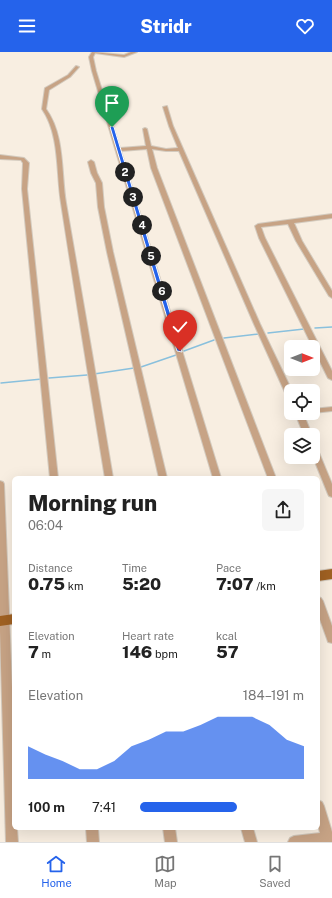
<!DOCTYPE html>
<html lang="en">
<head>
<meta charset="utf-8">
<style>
	:root { --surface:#fff; --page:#f6f6f6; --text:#222; --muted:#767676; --line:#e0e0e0; --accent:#2563eb }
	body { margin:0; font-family:"Public Sans",sans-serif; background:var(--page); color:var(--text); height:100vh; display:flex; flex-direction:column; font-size:15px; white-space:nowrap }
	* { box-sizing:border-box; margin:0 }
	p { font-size:13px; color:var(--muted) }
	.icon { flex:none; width:22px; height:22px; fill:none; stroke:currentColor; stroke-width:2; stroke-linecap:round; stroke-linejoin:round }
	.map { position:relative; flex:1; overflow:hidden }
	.panel { position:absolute; left:12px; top:424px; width:308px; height:354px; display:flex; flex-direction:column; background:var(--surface); border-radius:6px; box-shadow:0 4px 16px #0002 }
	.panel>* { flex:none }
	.needle { width:26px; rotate:90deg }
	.controls { position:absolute; left:284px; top:288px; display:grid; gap:8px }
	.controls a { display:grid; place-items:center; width:36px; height:36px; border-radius:6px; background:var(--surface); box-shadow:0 4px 16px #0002; font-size:20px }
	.pin { position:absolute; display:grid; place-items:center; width:34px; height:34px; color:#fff; margin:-41px -17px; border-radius:50% 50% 50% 0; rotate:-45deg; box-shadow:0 0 4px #0007 }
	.pin .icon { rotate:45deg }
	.km { position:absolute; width:20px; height:20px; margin:-10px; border-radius:50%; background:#222; color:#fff; font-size:11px; line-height:20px; text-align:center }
	.round { display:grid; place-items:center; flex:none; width:42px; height:42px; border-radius:6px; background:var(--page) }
	.headline { display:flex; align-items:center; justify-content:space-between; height:68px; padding:0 16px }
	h1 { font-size:22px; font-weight:800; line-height:30px }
	.stats { display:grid; grid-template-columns:repeat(3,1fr); gap:6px; height:68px; padding:4px 16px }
	.stats div { display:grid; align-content:center }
	.stats b { font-size:17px; font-weight:800 }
	.stats small { font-size:11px; font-weight:400 }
	.stats p { font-size:11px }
	.chart { height:112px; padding:8px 16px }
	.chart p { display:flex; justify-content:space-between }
	.chart svg { width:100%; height:72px; margin-top:4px; fill:var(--accent); opacity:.7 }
	ul { padding:0 16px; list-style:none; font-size:13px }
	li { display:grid; grid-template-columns:64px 48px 1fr; align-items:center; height:30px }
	li i { height:10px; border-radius:5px; background:var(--accent) }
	header { display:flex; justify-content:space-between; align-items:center; height:52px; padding:0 16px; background:var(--accent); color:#fff; font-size:18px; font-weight:800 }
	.tab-bar { display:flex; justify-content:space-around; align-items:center; height:56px; border-top:1px solid var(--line); background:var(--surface); font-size:11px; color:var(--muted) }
	.tab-bar a { display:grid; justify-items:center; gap:2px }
	.tab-bar .active { color:var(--accent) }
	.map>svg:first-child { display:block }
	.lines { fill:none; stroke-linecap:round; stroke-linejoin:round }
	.stream { stroke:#89c0dd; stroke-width:1.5 }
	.minor-casing { stroke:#d3cabe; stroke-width:2 }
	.major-casing { stroke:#d3cabe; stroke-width:2 }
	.minor { fill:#c7a385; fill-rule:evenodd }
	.major { fill:#a06122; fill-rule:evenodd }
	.route { fill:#2563eb; stroke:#fff }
</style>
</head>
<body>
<header><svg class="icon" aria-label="menu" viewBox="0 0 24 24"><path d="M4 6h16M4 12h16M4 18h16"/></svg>Stridr<svg class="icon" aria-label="heart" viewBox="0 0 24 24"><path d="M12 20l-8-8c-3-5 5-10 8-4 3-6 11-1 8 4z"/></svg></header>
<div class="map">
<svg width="332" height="790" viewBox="0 0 332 790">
	<rect width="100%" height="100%" fill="#f8eee1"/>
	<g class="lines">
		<!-- stream -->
		<path class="stream" d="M315 276 332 275
			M268 281 304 277
			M224 286 259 282
			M184 299 214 288
			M141 315 176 303
			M94 322 134 316
			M49 326 87 323
			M1 331 42 327"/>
		<!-- minor casing -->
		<g class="minor-casing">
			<path id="minor" d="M92 0 124 3 131 0H137L124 5 95 1 93 5 96 19 120 96 146 94 143 77 145 76 147 77 151 94 166 97 178 96 169 74 163 55 167 54 173 74 260 272 292 339 291 347H288L254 272 179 99H166L152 97 157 116 276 426H268L151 116 147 97 121 99 221 426H213L92 19 89 5Z
				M76 14 79 15 70 25 49 38 46 57C65 83 61 120 66 151 82 243 98 334 113 426H105C90 334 75 243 61 151 56 120 60 83 42 57L45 36 68 23Z
				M0 103 24 106 29 111 27 137 58 426H50L22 137 23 111 21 108 0 107Z
				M91 108 94 110 97 121 102 131 104 155 113 200 167 426H159L107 200 98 155 96 131 91 121 88 110Z
				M332 162V166L294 171 302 189 332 239V246L329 244 296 189 288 172 261 175 265 186 332 319V328L328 326 259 186 255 174 258 172Z
				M332 355V359L313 361H311H313V357Z
				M295 361H303L312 383H304Z
				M313 393 317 396 332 432V445L329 444 328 442 313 405Z
				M0 429 3 430 4 432 14 686V776H17L18 790H6L0 579Z
				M318 545 321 546 323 549 332 574V591L328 590 327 587 318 562Z
				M318 748 322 750 324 754 332 780V790H288L290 786 294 784 320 781 318 773Z
				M86 776H98L99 790H87Z
				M163 776H175L177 790H165Z
				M241 776H253L257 790H245Z"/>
		</g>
		<!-- major casing -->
		<g class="major-casing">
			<path id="major" d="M332 517V527L318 529V519Z
				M14 562V572L0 574V564Z"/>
		</g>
		<!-- minor -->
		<use href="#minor" class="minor"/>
		<!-- major -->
		<use href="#major" class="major"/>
	</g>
	<!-- route -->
	<path class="route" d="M112 74 114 75 182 300 177 299 110 75Z"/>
</svg>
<div class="controls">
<a><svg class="needle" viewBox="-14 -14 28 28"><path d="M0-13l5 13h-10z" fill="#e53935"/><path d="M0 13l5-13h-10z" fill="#767676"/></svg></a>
<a><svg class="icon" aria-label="locate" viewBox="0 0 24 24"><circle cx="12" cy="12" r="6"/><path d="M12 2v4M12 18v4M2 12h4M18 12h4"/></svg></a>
<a><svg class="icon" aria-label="layers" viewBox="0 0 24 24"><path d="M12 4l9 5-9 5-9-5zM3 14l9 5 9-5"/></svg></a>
</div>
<div class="pin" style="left:112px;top:75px;background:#1e9e55"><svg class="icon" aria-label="arrive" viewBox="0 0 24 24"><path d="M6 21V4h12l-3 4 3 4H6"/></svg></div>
<div class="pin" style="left:180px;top:299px;background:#d93025"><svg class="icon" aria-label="check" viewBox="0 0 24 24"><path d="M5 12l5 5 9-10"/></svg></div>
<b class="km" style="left:125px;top:120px">2</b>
<b class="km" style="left:133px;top:145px">3</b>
<b class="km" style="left:142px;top:173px">4</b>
<b class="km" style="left:151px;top:204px">5</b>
<b class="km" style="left:162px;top:239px">6</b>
<section class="panel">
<div class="headline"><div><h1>Morning run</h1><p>06:04</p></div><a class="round"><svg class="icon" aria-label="share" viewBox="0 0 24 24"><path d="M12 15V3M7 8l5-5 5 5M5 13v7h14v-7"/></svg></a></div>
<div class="stats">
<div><p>Distance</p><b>0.75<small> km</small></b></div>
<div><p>Time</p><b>5:20</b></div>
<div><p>Pace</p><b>7:07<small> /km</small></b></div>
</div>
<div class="stats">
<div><p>Elevation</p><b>7<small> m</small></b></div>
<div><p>Heart rate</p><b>146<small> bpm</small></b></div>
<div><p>kcal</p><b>57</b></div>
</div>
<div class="chart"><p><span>Elevation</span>184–191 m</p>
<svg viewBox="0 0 160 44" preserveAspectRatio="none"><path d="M0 44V24L10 29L20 33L30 38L40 38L50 33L60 24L70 20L80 15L90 15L100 11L110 6L120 6L130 6L140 11L150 20L160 24V44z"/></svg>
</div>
<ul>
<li><b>100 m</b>7:41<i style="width:59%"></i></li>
</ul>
</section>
</div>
<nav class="tab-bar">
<a class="active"><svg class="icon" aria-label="home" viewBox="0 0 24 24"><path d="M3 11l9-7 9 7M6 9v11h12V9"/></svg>Home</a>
<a><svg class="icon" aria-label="map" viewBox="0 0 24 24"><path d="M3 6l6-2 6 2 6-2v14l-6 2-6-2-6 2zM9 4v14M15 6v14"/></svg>Map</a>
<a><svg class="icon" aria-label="saved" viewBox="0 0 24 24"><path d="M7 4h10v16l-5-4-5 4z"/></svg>Saved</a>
</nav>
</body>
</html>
